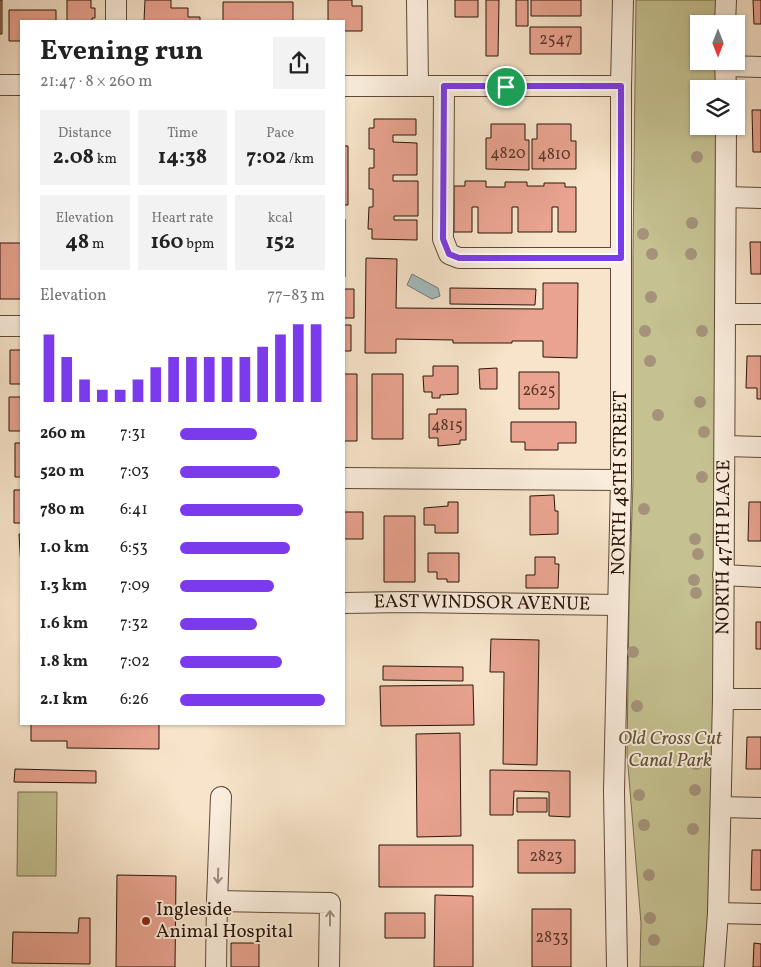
<!DOCTYPE html>
<html lang="en">
<head>
<meta charset="utf-8">
<style>
	:root { --surface:#fff; --page:#f2f2f2; --text:#222; --muted:#767676; --accent:#7c3aed }
	body { margin:0; font-family:Vollkorn,serif; background:var(--page); color:var(--text); height:100vh; display:flex; flex-direction:column; font-size:19px; white-space:nowrap }
	* { box-sizing:border-box; margin:0 }
	p { font-size:16px; color:var(--muted) }
	.icon { flex:none; width:28px; height:28px; fill:none; stroke:currentColor; stroke-width:2; stroke-linecap:round; stroke-linejoin:round }
	.map { position:relative; flex:1; overflow:hidden }
	.panel { position:absolute; left:20px; top:20px; width:325px; height:705px; display:flex; flex-direction:column; background:var(--surface); border-radius:0px; box-shadow:0 1px 4px #0004 }
	.panel>* { flex:none }
	.needle { width:32px; rotate:180deg }
	.fabs { position:absolute; left:690px; top:15px; display:grid; gap:10px }
	.fabs a { display:grid; place-items:center; width:55px; height:55px; border-radius:0px; background:var(--surface); box-shadow:0 1px 4px #0004; font-size:25px }
	.pin { position:absolute; display:grid; place-items:center; width:42px; height:42px; color:#fff; margin:-21px; border:2px solid #fff; border-radius:50%; box-shadow:0 1px 5px #0007 }
	.round { display:grid; place-items:center; flex:none; width:52px; height:52px; border-radius:0px; background:var(--page) }
	.summary { display:flex; align-items:center; justify-content:space-between; height:85px; padding:0 20px }
	h1 { font-size:28px; font-weight:700; line-height:38px }
	.stats { display:grid; grid-template-columns:repeat(3,1fr); gap:8px; height:85px; padding:5px 20px }
	.stats div { display:grid; align-content:center; border-radius:0px; background:var(--page); text-align:center }
	.stats b { font-size:21px; font-weight:700 }
	.stats small { font-size:14px; font-weight:400 }
	.stats p { font-size:14px }
	.chart { height:140px; padding:10px 20px }
	.chart p { display:flex; justify-content:space-between }
	.chart svg { width:100%; height:90px; margin-top:5px; stroke:var(--accent); stroke-width:6 }
	ul { padding:0 20px; list-style:none; font-size:16px }
	li { display:grid; grid-template-columns:80px 60px 1fr; align-items:center; height:38px }
	li i { height:12px; border-radius:6px; background:var(--accent) }
	.map>svg:first-child { display:block }
	.green { fill:#c5c191; stroke:#786b4c }
	.water { fill:#a2bcc1; stroke:#727977 }
	.building { fill:#e9a390; stroke:#2b1508 }
	.lines { fill:none; stroke-linecap:round; stroke-linejoin:round }
	.minor-casing { stroke:#5e4938; stroke-width:22 }
	.minor { stroke:#faeddd; stroke-width:20 }
	.tree { fill:#a4937a }
	.oneway { stroke:#9d8c7d }
	.route-casing { stroke:#fff; stroke-width:10 }
	.route { stroke:#7c3aed; stroke-width:6 }
	.poi-dot { fill:#8f2418; stroke:#faeddd; stroke-width:2 }
	.labels { text-anchor:middle; dominant-baseline:central; stroke-width:4; stroke-linejoin:round; paint-order:stroke }
	.number-label { font-size:16px; fill:#5a382a }
	.street-label { font-size:19px; fill:#2b1508; stroke:#faeddd }
	.park-label { font-size:19px; font-style:italic; fill:#615138; stroke:#faeddd }
	.poi-label { font-size:19px; fill:#2b1508; stroke:#faeddd; text-anchor:start }
</style>
</head>
<body>
<div class="map">
<svg width="761" height="967" viewBox="0 0 761 967">
	<rect width="100%" height="100%" fill="#f7e4ca"/>
	<filter id="stains"><feTurbulence type="fractalNoise" baseFrequency=".004" numOctaves="4"/><feColorMatrix values="0 0 0 0 .2 0 0 0 0 .09 0 0 0 0 .02 0 0 0 .5 -.17"/></filter>
	<radialGradient id="worn" r=".72"><stop offset=".6" stop-color="#630" stop-opacity="0"/><stop offset="1" stop-color="#630" stop-opacity=".3"/></radialGradient>
	<!-- green -->
	<path class="green" d="M636 0H717V24H699V61H716L718 89H699V126H718L714 697 710 912 705 967H640L641 923 627 754 629 606 633 482V255Z
		M18 792H57L56 876H17Z"/>
	<!-- water -->
	<path class="water" d="M412 274 438 288 440 296 432 299 407 285Z"/>
	<!-- building -->
	<path class="building" d="M0 0H2V34H0Z
		M67 0H91V8H95V18H92V21H67Z
		M145 0H171V8H188V17H200V21H144Z
		M328 0H352V6H362V31H344V21H328Z
		M455 0H478V17H455Z
		M486 0H499L498 56H486Z
		M516 0H528V26H516Z
		M531 0H581V16H531Z
		M753 0H761V24H754Z
		M223 2H293V21H223Z
		M9 10H56V21H21V41H9Z
		M530 27H581V54H530Z
		M752 110H761V152H753Z
		M374 119H416V135H393V142L417 143V175H393V181H418V216H394V220H417V240L372 239V229H368L369 207H373V189H369V168H374V149H369V128H374Z
		M491 124H525V140H529V170L486 169V138H491Z
		M537 124H571V141H576V169H532V139H537Z
		M344 146H348V205H344Z
		M465 181H486V187H505V182H527V186H544V183H565V187H576V232H558V207H552V232H518V207H512V233H478V207H472V232H454V186H465Z
		M344 219H345V277H344Z
		M750 242H761V274H751Z
		M0 243H21V299H0Z
		M366 258 397 259 396 308 543 309V283H578L577 358 543 357V341H512V343H453V340L396 339V353H365Z
		M450 288 536 289 535 305 450 304Z
		M344 289H354V318H344Z
		M344 325H351V351H344Z
		M10 350H21V384H10Z
		M747 356H761V399H757V388H746Z
		M433 366H458V394L440 395V398H432V392H424L423 376H433Z
		M497 368V389H480L479 369Z
		M519 372H559V409H519Z
		M344 374H357V441H344Z
		M372 374H403V439H372Z
		M9 397H21V431H9Z
		M437 409H466V440H460V444L438 446V438H429V414H437Z
		M511 422H576V443H558V450H525V442H511Z
		M15 443H21V477H15Z
		M14 490H21V523H14Z
		M554 495 555 511H558V534L530 535V496Z
		M448 502H458V533H435V525H424V508L448 506Z
		M749 502H761V541H748Z
		M344 512H363V539H344Z
		M384 516H415V582H384Z
		M19 534H21V568Z
		M428 553H459V582H447V579H437V572H428Z
		M535 557H555V564H559L558 588H526V575H535Z
		M756 622H761V649H756Z
		M491 639 539 640 537 765 503 764 504 672H490Z
		M383 666 463 667V681L383 680Z
		M473 685 474 725 381 726 380 686Z
		M31 724H159V749L67 748V741H31Z
		M460 733 461 836 417 837 416 734Z
		M747 737H761V769H746Z
		M15 769 96 771V783L14 782Z
		M490 770 570 771V817L549 816V792L514 791 513 815H490Z
		M517 798H547V812H517Z
		M518 840H575V873H518Z
		M379 845H473V887H379Z
		M752 850H761V890H751Z
		M117 875 176 876 175 967H116Z
		M435 895 473 896V967H434Z
		M532 909H571V967H532Z
		M385 913H425V938H385Z
		M79 918H90V964L12 963 13 932 78 933Z
		M231 943H259V967H231Z
		M754 943 761 944V967H753Z"/>
	<g class="lines">
		<!-- minor casing -->
		<g class="minor-casing">
			<g id="minor">
				<path d="M417 0 418 86"/>
				<path d="M116 21V0"/>
				<path d="M725 24 726 0"/>
				<path d="M725 61 726 89"/>
				<path d="M725 66 761 67"/>
				<path d="M0 85H21"/>
				<path d="M344 86H621"/>
				<path d="M444 86 443 239 449 254 459 258H621"/>
				<path d="M726 197 761 198"/>
				<path d="M725 314H761"/>
				<path d="M0 326H21"/>
				<path d="M725 446 761 447"/>
				<path d="M344 478 621 480"/>
				<path d="M723 575 761 577"/>
				<path id="s1" d="M344 603 405 602 618 605"/>
				<path d="M723 699H761"/>
				<path d="M721 807 761 808"/>
				<path d="M217 901 221 797"/>
				<path d="M718 913 761 914"/>
				<path d="M216 967 217 901 330 903 329 967"/>
				<path id="s2" d="M617 967 614 791 621 480V86L623 0"/>
				<path id="s3" d="M714 967 718 913 723 699 726 126"/>
			</g>
		</g>
		<!-- minor -->
		<use href="#minor" class="minor"/>
	</g>
	<!-- trees -->
	<g class="tree">
		<circle cx="697" cy="157" r="6"/>
		<circle cx="692" cy="223" r="6"/>
		<circle cx="643" cy="234" r="6"/>
		<circle cx="652" cy="254" r="6"/>
		<circle cx="691" cy="254" r="6"/>
		<circle cx="651" cy="297" r="6"/>
		<circle cx="645" cy="331" r="6"/>
		<circle cx="702" cy="331" r="6"/>
		<circle cx="650" cy="361" r="6"/>
		<circle cx="700" cy="402" r="6"/>
		<circle cx="658" cy="415" r="6"/>
		<circle cx="704" cy="432" r="6"/>
		<circle cx="702" cy="477" r="6"/>
		<circle cx="644" cy="509" r="6"/>
		<circle cx="695" cy="539" r="6"/>
		<circle cx="698" cy="554" r="6"/>
		<circle cx="694" cy="580" r="6"/>
		<circle cx="696" cy="593" r="6"/>
		<circle cx="633" cy="652" r="6"/>
		<circle cx="637" cy="706" r="6"/>
		<circle cx="696" cy="764" r="6"/>
		<circle cx="695" cy="790" r="6"/>
		<circle cx="639" cy="795" r="6"/>
		<circle cx="644" cy="825" r="6"/>
		<circle cx="693" cy="829" r="6"/>
		<circle cx="649" cy="875" r="6"/>
		<circle cx="650" cy="918" r="6"/>
		<circle cx="654" cy="940" r="6"/>
	</g>
	<!-- one-way arrows -->
	<defs><path id="oneway-shaft" d="M-6 0H5M1.5-3L5.5 0L1.5 3" fill="none" stroke-width="1.6" stroke-linecap="round" stroke-linejoin="round" transform="scale(1.25)"/></defs>
	<g class="oneway">
		<use href="#oneway-shaft" transform="translate(218 876) rotate(92)"/>
		<use href="#oneway-shaft" transform="translate(330 918) rotate(-90)"/>
	</g>
	<g class="lines">
		<!-- route casing -->
		<g class="route-casing">
			<path id="route" d="M444 86H621V258H459L449 254 443 239Z"/>
		</g>
		<!-- route -->
		<use href="#route" class="route"/>
	</g>
	<!-- markers -->
	<circle class="poi-dot" cx="146" cy="921" r="5"/>
	<g class="labels">
		<!-- number labels -->
		<g class="number-label">
			<text x="556" y="40">2547</text>
			<text x="508" y="154">4820</text>
			<text x="554" y="155">4810</text>
			<text x="539" y="391">2625</text>
			<text x="447" y="426">4815</text>
			<text x="546" y="857">2823</text>
			<text x="552" y="938">2833</text>
		</g>
		<!-- street labels -->
		<g class="street-label">
			<text stroke="none"><textPath href="#s2" startOffset="484">NORTH 48TH STREET</textPath></text>
			<text stroke="none"><textPath href="#s3" startOffset="420">NORTH 47TH PLACE</textPath></text>
			<text stroke="none"><textPath href="#s1" startOffset="138">EAST WINDSOR AVENUE</textPath></text>
		</g>
		<!-- park labels -->
		<g class="park-label">
			<text x="670" y="739">Old Cross Cut<tspan x="670" dy="22">Canal Park</tspan></text>
		</g>
		<!-- poi labels -->
		<g class="poi-label">
			<text x="156" y="910">Ingleside<tspan x="156" dy="22">Animal Hospital</tspan></text>
		</g>
	</g>
	<rect width="100%" height="100%" filter="url(#stains)"/>
	<rect width="100%" height="100%" fill="url(#worn)"/>
</svg>
<div class="fabs">
<a><svg class="needle" viewBox="-14 -14 28 28"><path d="M0-13l5 13h-10z" fill="#e53935"/><path d="M0 13l5-13h-10z" fill="#767676"/></svg></a>
<a><svg class="icon" aria-label="layers" viewBox="0 0 24 24"><path d="M12 4l9 5-9 5-9-5zM3 14l9 5 9-5"/></svg></a>
</div>
<div class="pin" style="left:506px;top:87px;background:#1e9e55"><svg class="icon" aria-label="arrive" viewBox="0 0 24 24"><path d="M6 21V4h12l-3 4 3 4H6"/></svg></div>
<section class="panel">
<div class="summary"><div><h1>Evening run</h1><p>21:47 · 8 × 260 m</p></div><a class="round"><svg class="icon" aria-label="share" viewBox="0 0 24 24"><path d="M12 15V3M7 8l5-5 5 5M5 13v7h14v-7"/></svg></a></div>
<div class="stats">
<div><p>Distance</p><b>2.08<small> km</small></b></div>
<div><p>Time</p><b>14:38</b></div>
<div><p>Pace</p><b>7:02<small> /km</small></b></div>
</div>
<div class="stats">
<div><p>Elevation</p><b>48<small> m</small></b></div>
<div><p>Heart rate</p><b>160<small> bpm</small></b></div>
<div><p>kcal</p><b>152</b></div>
</div>
<div class="chart"><p><span>Elevation</span>77–83 m</p>
<svg viewBox="0 0 160 44" preserveAspectRatio="none"><path d="M5 44V11M15 44V22M25 44V33M35 44V38M45 44V38M55 44V33M65 44V27M75 44V22M85 44V22M95 44V22M105 44V22M115 44V22M125 44V17M135 44V11M145 44V6M155 44V6"/></svg>
</div>
<ul>
<li><b>260 m</b>7:31<i style="width:53%"></i></li>
<li><b>520 m</b>7:03<i style="width:69%"></i></li>
<li><b>780 m</b>6:41<i style="width:85%"></i></li>
<li><b>1.0 km</b>6:53<i style="width:76%"></i></li>
<li><b>1.3 km</b>7:09<i style="width:65%"></i></li>
<li><b>1.6 km</b>7:32<i style="width:53%"></i></li>
<li><b>1.8 km</b>7:02<i style="width:70%"></i></li>
<li><b>2.1 km</b>6:26<i style="width:100%"></i></li>
</ul>
</section>
</div>
</body>
</html>
